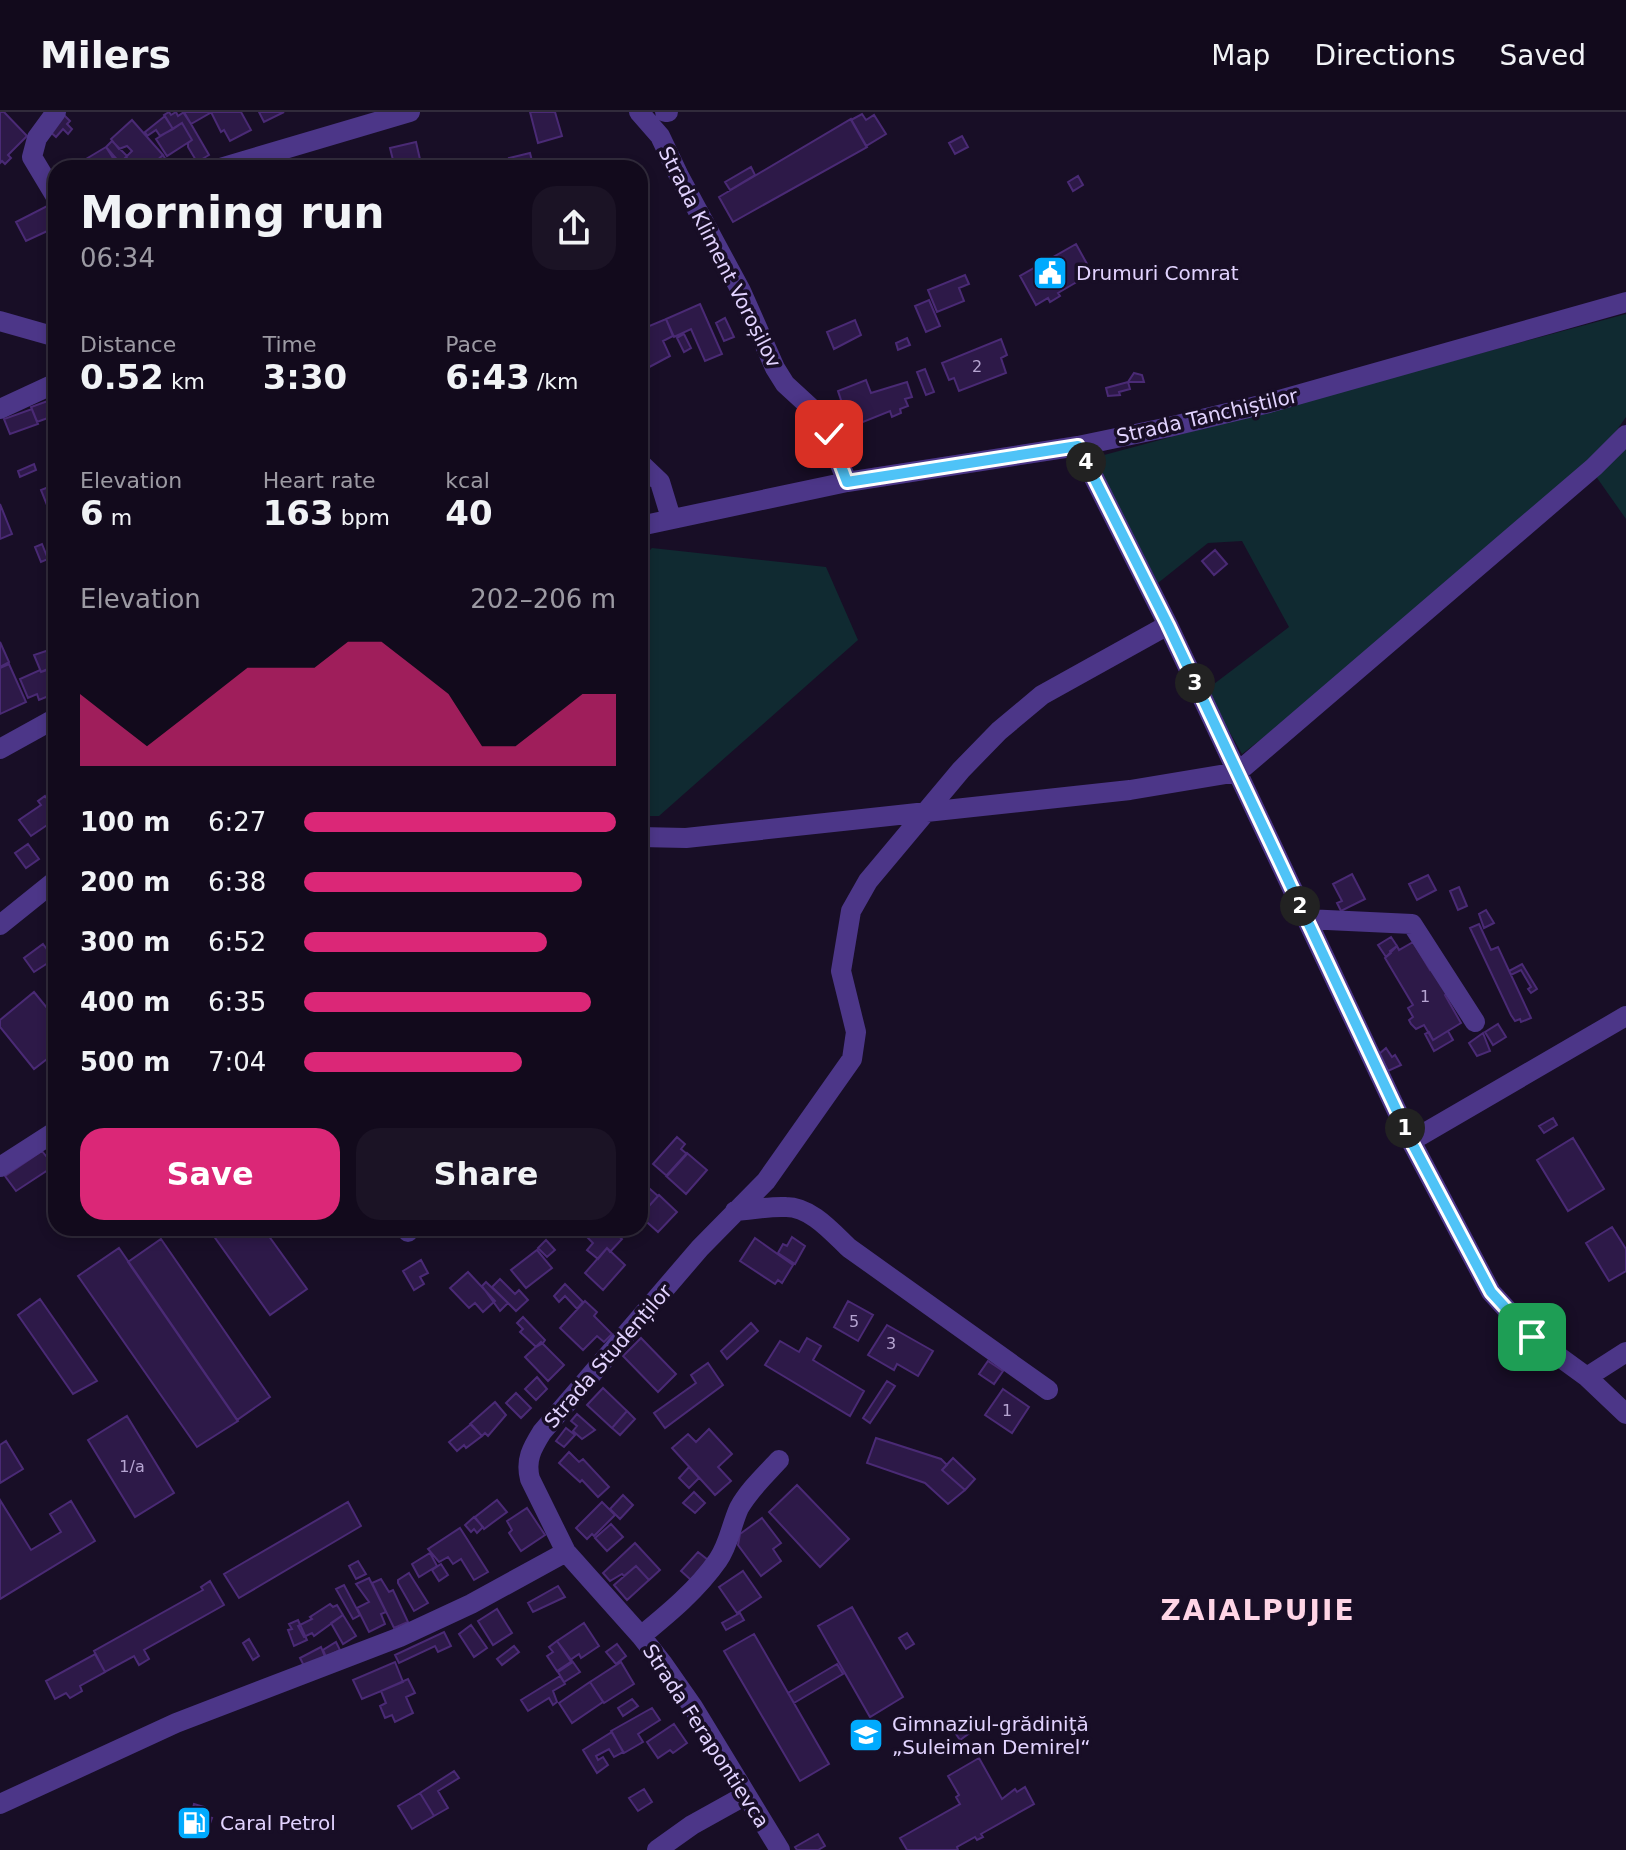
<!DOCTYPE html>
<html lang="en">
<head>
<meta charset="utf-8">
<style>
	:root { --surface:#120a1c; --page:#1b1325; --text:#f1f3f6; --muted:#9c9aa3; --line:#312b3b; --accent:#db2777 }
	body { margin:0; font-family:"DejaVu Sans",sans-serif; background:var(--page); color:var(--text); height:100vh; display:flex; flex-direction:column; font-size:30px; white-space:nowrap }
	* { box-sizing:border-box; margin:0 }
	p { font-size:26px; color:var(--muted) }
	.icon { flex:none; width:44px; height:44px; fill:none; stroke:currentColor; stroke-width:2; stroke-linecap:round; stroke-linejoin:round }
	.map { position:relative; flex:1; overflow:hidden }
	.sheet { position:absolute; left:48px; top:48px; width:600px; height:1076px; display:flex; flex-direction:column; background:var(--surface); border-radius:24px; box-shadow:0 4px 12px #0003,0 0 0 2px var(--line) }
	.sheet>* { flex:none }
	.pin { position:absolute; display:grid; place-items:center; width:68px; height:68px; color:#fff; margin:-34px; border-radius:16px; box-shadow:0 4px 12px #0006 }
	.km { position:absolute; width:40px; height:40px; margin:-20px; border-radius:50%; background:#222; color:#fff; font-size:22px; line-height:40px; text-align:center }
	.round { display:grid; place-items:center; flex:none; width:84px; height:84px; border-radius:24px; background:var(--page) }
	.summary { display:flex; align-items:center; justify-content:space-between; height:136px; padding:0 32px }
	h1 { font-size:44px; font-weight:700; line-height:60px }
	.stats { display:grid; grid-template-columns:repeat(3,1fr); gap:12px; height:136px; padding:8px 32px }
	.stats div { display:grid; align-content:center }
	.stats b { font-size:34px; font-weight:700 }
	.stats small { font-size:22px; font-weight:400 }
	.stats p { font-size:22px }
	.chart { height:224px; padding:16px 32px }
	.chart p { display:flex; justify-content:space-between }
	.chart svg { width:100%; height:144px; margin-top:8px; fill:var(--accent); opacity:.7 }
	.primary-button { display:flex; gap:16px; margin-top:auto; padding:16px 32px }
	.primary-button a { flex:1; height:92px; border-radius:24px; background:var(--accent); color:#fff; font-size:32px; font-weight:700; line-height:92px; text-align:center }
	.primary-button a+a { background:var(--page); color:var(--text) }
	ul { padding:0 32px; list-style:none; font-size:26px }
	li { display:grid; grid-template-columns:128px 96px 1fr; align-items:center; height:60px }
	li i { height:20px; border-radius:10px; background:var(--accent) }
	header { display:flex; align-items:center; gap:48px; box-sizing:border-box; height:112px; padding:0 40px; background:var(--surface); border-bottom:2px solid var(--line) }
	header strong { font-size:38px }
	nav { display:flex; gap:44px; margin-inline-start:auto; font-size:28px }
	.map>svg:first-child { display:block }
	.green { fill:#102a31 }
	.building { fill:#2d1948; stroke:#4a2a75; stroke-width:2 }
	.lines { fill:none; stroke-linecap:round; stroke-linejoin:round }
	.minor { stroke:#4c3688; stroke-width:20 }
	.route-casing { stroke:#fff; stroke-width:16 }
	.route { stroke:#4fc3f7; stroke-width:10 }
	.labels { text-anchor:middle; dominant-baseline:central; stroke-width:7; stroke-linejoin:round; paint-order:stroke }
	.number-label { font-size:16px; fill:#b5a4d1 }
	.street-label { font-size:20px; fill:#e2d3ff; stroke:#180e26 }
	.poi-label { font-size:20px; fill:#e2d3ff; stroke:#180e26; text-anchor:start }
	.district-label { font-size:28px; font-weight:bold; letter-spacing:2px; fill:#ffd5e6; stroke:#180e26 }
</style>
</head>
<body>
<header>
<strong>Milers</strong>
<nav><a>Map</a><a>Directions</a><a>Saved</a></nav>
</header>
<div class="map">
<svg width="1626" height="1738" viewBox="0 0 1626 1738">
	<rect width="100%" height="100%" fill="#180e26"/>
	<!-- green -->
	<path class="green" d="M1626 202V305L1605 335 1299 598 1242 642 1206 578 1289 515 1242 429 1208 431 1158 471 1093 346Z
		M1626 328V407L1595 363Z
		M652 436 826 455 858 528 659 704H640V448Z"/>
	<!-- building -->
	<path class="building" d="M0 0H4L27 24 8 43 11 46 5 52 2 49 0 51Z
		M169 0 171 3 176 0 178 4 184 0 209 43 197 50 188 35V31L192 28 182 11 173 17 164 3Z
		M183 0H209L210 1 191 12Z
		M211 0H241L251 18 230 29 224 18 221 20Z
		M259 0H284L264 10Z
		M530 0H555L562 24 538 31Z
		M62 1 70 9 67 12 72 17 68 22 63 17 56 25 47 17Z
		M862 2 866 8 874 3 886 22 866 34 851 8Z
		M165 4 173 17 160 24 156 18 147 24 145 20Z
		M851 7 867 35 733 110 719 85Z
		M132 8 163 43 154 51 156 54 154 56H136L126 45 132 39 127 34 119 37 111 27Z
		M182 11 192 28 167 44 156 27Z
		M962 24 968 35 955 42 949 31Z
		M112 29 127 44 120 51 106 35Z
		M416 30 422 56H395L390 36Z
		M106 35 113 46 105 51 108 56H78L76 53Z
		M530 41 533 53 512 56 509 46Z
		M163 43 171 56 156 54 154 51Z
		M751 55 755 63 730 78 725 70Z
		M1078 64 1083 73 1073 79 1068 70Z
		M51 92 56 101V115L26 129 16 110Z
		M1076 132 1092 161 1058 181 1060 184 1050 190 1048 186 1036 193 1020 164Z
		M965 163 969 172 959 176 964 189 937 200 928 178Z
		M929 188 940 214 926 220 915 194Z
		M700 192 722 242 705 249 691 217 674 225 666 207Z
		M725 206 734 225 724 229 716 211Z
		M666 207 673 224 663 229 670 244 640 260V233L647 230 642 217Z
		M855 208 861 223 834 237 827 220Z
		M684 222 691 236 684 240 677 226Z
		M907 226 910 233 898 238 896 231Z
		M1001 227 1007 243 1001 246 1006 261 959 279 954 266 949 268 942 251Z
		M925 257 934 280 926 283 917 260Z
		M1134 261 1142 263 1144 270H1128Z
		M866 268 871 281 907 270 912 285 905 287 908 294 900 297 901 301 892 305 890 299 858 312 851 292 843 294 838 279Z
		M1128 270 1130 277 1119 280 1120 283 1108 284 1106 276Z
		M56 286V303L37 310 31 295Z
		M32 297 38 312 10 322 4 307Z
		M34 352 36 358 20 365 18 359Z
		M56 372V401L51 403 41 378Z
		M0 392 12 422 0 427Z
		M42 432 48 447 41 450 35 435Z
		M1215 438 1227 452 1214 463 1202 449Z
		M0 530 9 550 0 555Z
		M49 538 54 547 56 546V559L54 554 41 560 34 543Z
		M9 552 26 590 0 602V556Z
		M40 558 41 560 47 558 54 573 56 572V581L39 588 37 582 28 586 20 567Z
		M45 684 56 699V707L31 724 19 708 41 693 38 689Z
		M28 732 39 747 26 756 15 741Z
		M1352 762 1365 787 1341 799 1337 791 1342 789 1333 772Z
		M1428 763 1436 778 1417 788 1409 772Z
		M1459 775 1467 794 1458 798 1450 779Z
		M1486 798 1494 811 1484 816 1479 802Z
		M1479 812 1491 838 1498 835 1531 906 1521 910 1520 907 1515 909 1511 903 1470 816Z
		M1391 825 1397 834 1386 845 1378 833Z
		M1413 830 1430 858 1432 856 1450 880 1445 883 1461 911 1433 928 1424 913 1416 917 1411 912 1409 908 1413 905 1408 896 1413 893 1385 846 1391 841 1390 839 1397 834 1399 838Z
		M43 832 54 847 34 860 24 846Z
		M1522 852 1537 877 1531 881 1528 877 1531 875 1521 858 1511 863 1509 859Z
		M34 880 56 907V940L34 957 0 915V908Z
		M1498 912 1506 925 1493 933 1485 920Z
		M1448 919 1453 928 1434 939 1425 922 1429 920 1433 928Z
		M1483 921 1490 939 1477 944 1469 931Z
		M1386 936 1392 945 1395 943 1401 953 1388 959 1379 942Z
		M1553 1006 1557 1013 1544 1021 1539 1014Z
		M677 1025 685 1032 681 1037 687 1042 667 1064 653 1052Z
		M1573 1026 1604 1077 1568 1099 1537 1048Z
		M42 1039 54 1054 16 1079 5 1064Z
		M687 1041 707 1058 686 1082 666 1064Z
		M641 1069 658 1084 640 1104 642 1092Z
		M659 1083 677 1100 658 1120 640 1104Z
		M1612 1115 1626 1137V1159L1609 1169 1586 1131Z
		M208 1116H263L307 1177 270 1203Z
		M578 1116H609L622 1127 610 1140 607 1136 598 1147 587 1138 593 1131Z
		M792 1125 805 1134 795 1152 778 1141 783 1132 787 1134Z
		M755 1126 793 1153 782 1171 778 1168 775 1172 740 1149Z
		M161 1127 270 1285 237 1308 128 1150Z
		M546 1128 555 1138 547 1145 538 1136Z
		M119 1136 238 1309 197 1335 78 1164Z
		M607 1136 625 1153 603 1178 585 1161Z
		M537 1138 552 1156 526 1176 511 1158Z
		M421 1148 428 1161 420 1165 424 1172 414 1178 403 1159Z
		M468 1160 495 1189 483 1200 475 1191 469 1196 450 1176Z
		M500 1167 515 1182 519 1178 528 1188 516 1199 492 1175Z
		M486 1170 508 1191 500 1199 482 1174Z
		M565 1172 583 1190 577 1197 565 1184 559 1190 554 1184Z
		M40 1187 97 1269 73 1282 18 1203Z
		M585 1189 597 1200 594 1204 612 1222 604 1230 597 1224 583 1238 560 1216Z
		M848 1189 873 1203 858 1229 834 1215Z
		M523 1205 545 1228 543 1231 536 1235 520 1220 523 1217 517 1211Z
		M751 1211 758 1219 727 1247 721 1239Z
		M887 1213 933 1239 918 1264 897 1252 894 1258 868 1243Z
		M641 1226 676 1262 658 1280 623 1244Z
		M807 1226 821 1234 813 1248 864 1279 850 1304 765 1253 780 1229 799 1240Z
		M541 1230 564 1253 548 1269 525 1245Z
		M988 1249 1003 1259 994 1272 979 1262Z
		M708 1251 723 1273 665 1316 654 1301 696 1271 691 1263Z
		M537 1265 547 1277 536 1288 525 1277Z
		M887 1269 895 1274 870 1311 863 1306Z
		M603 1276 627 1299 612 1316 587 1293Z
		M1003 1277 1029 1295 1012 1321 985 1303Z
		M516 1281 531 1296 521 1306 506 1291Z
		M495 1290 506 1303 488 1324 485 1321 482 1324 470 1312Z
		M627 1299 635 1307 620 1323 612 1316Z
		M577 1302 595 1318 582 1327 573 1319 577 1314 571 1309Z
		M127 1304 174 1381 135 1405 88 1328Z
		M471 1312 482 1324 466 1336 464 1333 457 1339 449 1330Z
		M566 1316 575 1323 564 1335 556 1329Z
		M709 1317 732 1342 718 1355 731 1369 715 1383 672 1336 688 1322 696 1330Z
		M876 1326 941 1347 947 1353 942 1358 965 1378 948 1392 925 1371 867 1351Z
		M6 1329 23 1357 0 1371V1333Z
		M569 1340 579 1350 583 1347 609 1375 598 1385 582 1368 580 1370 559 1351Z
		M953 1346 975 1367 965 1378 942 1358Z
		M689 1355 699 1366 689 1376 679 1366Z
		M797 1373 849 1427 820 1455 769 1400Z
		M694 1380 705 1391 695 1401 683 1391Z
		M623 1383 633 1393 620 1407 610 1397Z
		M0 1388 31 1438 61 1420 50 1402 71 1389 95 1429 0 1487Z
		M497 1388 507 1400 484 1417 475 1405Z
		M348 1390 361 1414 239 1486 224 1462Z
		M602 1390 615 1403 594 1424 592 1422 587 1427 576 1416Z
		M527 1396 545 1423 521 1439 509 1421 512 1418 507 1409Z
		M474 1405 483 1415 477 1421 474 1417 471 1420 465 1413Z
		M762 1406 781 1431 773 1437 781 1449 761 1464 738 1433 740 1422Z
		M611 1412 623 1425 607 1439 595 1426Z
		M460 1416 488 1460 474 1468 461 1447 453 1452 448 1445 439 1450 428 1437Z
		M635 1431 660 1458 649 1468 636 1454 624 1464 622 1462 610 1469 603 1461Z
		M698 1440 708 1448 691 1468 681 1459Z
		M430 1441 437 1454 419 1465 412 1452Z
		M358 1449 366 1462 356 1467 349 1454Z
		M441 1452 448 1463 439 1469 432 1458Z
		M636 1454 649 1468 627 1488 614 1473Z
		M743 1459 761 1485 737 1501 719 1475Z
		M409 1461 428 1491 414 1499 398 1471V1468Z
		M369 1466 386 1500 381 1502 385 1512 369 1520 357 1496 369 1490 356 1472Z
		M381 1467 389 1480 393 1478 408 1510 394 1516 372 1471Z
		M210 1469 224 1493 144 1538 149 1547 139 1553 134 1544 105 1560 94 1539 203 1478 201 1475Z
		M344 1473 360 1503 353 1507 336 1477Z
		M558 1474 565 1485 533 1500 528 1491Z
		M330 1492 333 1495 337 1493 343 1503 314 1524 312 1521 304 1525 298 1514 312 1507 310 1505Z
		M852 1495 903 1585 870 1605 818 1514Z
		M497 1497 512 1521 493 1533 478 1509Z
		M740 1501 744 1508 726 1518 722 1511Z
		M343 1503 356 1524 343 1532 331 1511Z
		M298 1508 307 1528 294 1534 288 1518 292 1517 289 1512Z
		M584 1511 599 1534 581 1546 579 1542 570 1548 557 1529Z
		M471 1513 487 1536 474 1545 459 1522Z
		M444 1520 451 1534 438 1540 435 1534 399 1551 395 1543Z
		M907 1521 914 1532 906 1537 899 1526Z
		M754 1522 829 1652 800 1669 724 1539Z
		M249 1527 259 1544 253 1548 243 1531Z
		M557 1529 572 1549 557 1559 547 1544 553 1540 549 1535Z
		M336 1530 340 1538 326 1545 323 1538Z
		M617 1532 626 1544 616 1552 606 1540Z
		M514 1534 519 1540 502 1553 497 1547Z
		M321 1535 325 1545 304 1554 300 1546Z
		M95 1542 105 1560 80 1574 82 1579 70 1586 66 1581 55 1587 46 1569Z
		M395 1550 403 1570 362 1587 353 1568Z
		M573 1550 580 1560 564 1570 558 1560Z
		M621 1550 634 1572 604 1591 590 1570Z
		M837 1552 843 1562 794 1591 788 1581Z
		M560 1564 565 1572 553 1579 557 1590 553 1593 549 1586 528 1599 521 1588Z
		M408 1567 415 1581 406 1585 413 1601 395 1610 392 1603 385 1606 380 1594 386 1591 381 1579Z
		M590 1570 603 1590 572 1611 559 1591Z
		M632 1587 638 1594 623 1604 618 1596Z
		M652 1596 660 1608 638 1622 643 1630 624 1641 611 1619Z
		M963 1609 971 1620 960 1628 952 1616Z
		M674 1612 687 1631 673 1641 670 1638 658 1646 647 1630Z
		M612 1620 623 1640 614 1645 609 1637 596 1644 598 1648 603 1645 608 1653 597 1661 583 1638Z
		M979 1646 1002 1687 1015 1677 1017 1680 1025 1675 1034 1692 981 1722 983 1725 977 1728 975 1725 957 1735 958 1738H907L900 1726 960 1692 956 1685 959 1683 948 1664Z
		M454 1659 459 1666 438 1679 448 1696 434 1704 420 1681Z
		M644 1677 652 1690 638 1699 629 1686Z
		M420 1681 434 1704 412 1717 398 1694Z
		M194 1692 204 1695 202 1703 212 1706 206 1723 186 1715 184 1712 188 1701 192 1700Z
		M818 1722 825 1734 818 1738H797L795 1735Z"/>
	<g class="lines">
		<!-- minor -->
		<path class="minor" d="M639 0 660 24 679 64 741 179 775 256 785 272 822 306 847 370
			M665 0H668
			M220 56 410 0
			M56 85 32 45 37 26 56 0
			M0 209 56 225
			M0 297 56 271
			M1078 334 1168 513 1411 1029 1491 1180 1532 1225 1587 1265 1626 1302
			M640 351 660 370 671 406
			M640 414 847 370 1078 334 1169 315 1269 291 1626 190
			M0 637 56 606
			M640 725 686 726 1130 678 1238 660 1594 355 1626 323
			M1306 807 1412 812 1475 910
			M0 813 56 768
			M1411 1029 1626 904
			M0 1055 56 1019
			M735 1099C752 1098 769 1094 786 1095 811 1095 832 1120 849 1136L1048 1278
			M408 1116V1120
			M1587 1265 1626 1240
			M641 1524C669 1501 697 1478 718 1448 729 1432 731 1414 739 1396 749 1378 765 1363 779 1348
			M0 1692 176 1611 400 1525 471 1492 566 1440
			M657 1738 692 1713 746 1683
			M780 1738 693 1595 663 1552 641 1524 566 1440 530 1367C525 1348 532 1336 542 1320L700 1136 766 1069 852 947 856 920 841 859 851 799 868 769 961 658 999 619 1042 583 1168 513"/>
	</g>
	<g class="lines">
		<!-- route casing -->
		<g class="route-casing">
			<path id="route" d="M829 322 847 370 1078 334 1168 513 1411 1029 1491 1180 1532 1225"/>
		</g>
		<!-- route -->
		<use href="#route" class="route"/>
	</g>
	<!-- icons -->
	<defs>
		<g id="civic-square" transform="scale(1.8)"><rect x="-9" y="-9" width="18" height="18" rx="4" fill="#00aafe" stroke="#180e26"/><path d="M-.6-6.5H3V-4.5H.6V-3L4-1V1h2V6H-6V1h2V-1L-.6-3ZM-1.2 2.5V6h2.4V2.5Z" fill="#fff"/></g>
		<g id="school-square" transform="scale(1.8)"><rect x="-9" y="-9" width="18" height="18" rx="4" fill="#00aafe" stroke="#180e26"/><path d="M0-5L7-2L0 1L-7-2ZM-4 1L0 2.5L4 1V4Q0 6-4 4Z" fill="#fff"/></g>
		<g id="fuel-square" transform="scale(1.8)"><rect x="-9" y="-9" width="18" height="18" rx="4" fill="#00aafe" stroke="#180e26"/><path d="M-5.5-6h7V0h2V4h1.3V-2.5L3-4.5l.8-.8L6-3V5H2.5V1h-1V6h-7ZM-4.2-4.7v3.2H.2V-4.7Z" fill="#fff"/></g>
	</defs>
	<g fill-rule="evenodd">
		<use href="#civic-square" x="1050" y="161"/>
		<use href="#school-square" x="866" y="1623"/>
		<use href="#fuel-square" x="194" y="1711"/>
	</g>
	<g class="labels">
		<!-- number labels -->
		<g class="number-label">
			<text x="977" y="254">2</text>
			<text x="1425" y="884">1</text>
			<text x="854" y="1209">5</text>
			<text x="891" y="1231">3</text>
			<text x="1007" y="1298">1</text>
			<text x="132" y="1354">1/a</text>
		</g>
		<!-- street labels -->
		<g class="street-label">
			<text transform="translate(720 145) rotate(63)">Strada Kliment Voroșilov</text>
			<text transform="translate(1207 304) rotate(-13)">Strada Tanchiștilor</text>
			<text transform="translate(608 1244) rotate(-49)">Strada Studenților</text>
			<text transform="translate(706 1624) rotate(57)">Strada Ferapontievca</text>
		</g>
		<!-- poi labels -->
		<g class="poi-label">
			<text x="1076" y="161">Drumuri Comrat</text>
			<text x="892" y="1612">Gimnaziul-grădiniţă<tspan x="892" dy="23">„Suleiman Demirel“</tspan></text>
			<text x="220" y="1711">Caral Petrol</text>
		</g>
		<!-- district labels -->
		<g class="district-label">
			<text x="1258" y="1498">ZAIALPUJIE</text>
		</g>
	</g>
</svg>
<div class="pin" style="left:1532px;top:1225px;background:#1e9e55"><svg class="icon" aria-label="arrive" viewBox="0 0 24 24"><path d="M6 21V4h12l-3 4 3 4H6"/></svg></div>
<div class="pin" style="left:829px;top:322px;background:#d93025"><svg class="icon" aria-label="check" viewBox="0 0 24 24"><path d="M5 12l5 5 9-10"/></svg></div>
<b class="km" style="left:1405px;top:1016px">1</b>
<b class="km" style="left:1300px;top:794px">2</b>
<b class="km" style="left:1195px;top:571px">3</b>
<b class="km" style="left:1086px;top:350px">4</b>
<section class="sheet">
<div class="summary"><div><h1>Morning run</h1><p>06:34</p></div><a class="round"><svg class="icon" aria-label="share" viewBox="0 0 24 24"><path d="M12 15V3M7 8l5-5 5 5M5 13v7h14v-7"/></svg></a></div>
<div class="stats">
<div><p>Distance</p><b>0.52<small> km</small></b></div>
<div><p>Time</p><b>3:30</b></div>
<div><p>Pace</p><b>6:43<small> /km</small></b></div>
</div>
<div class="stats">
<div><p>Elevation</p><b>6<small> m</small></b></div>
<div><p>Heart rate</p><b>163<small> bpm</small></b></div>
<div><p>kcal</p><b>40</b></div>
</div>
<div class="chart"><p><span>Elevation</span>202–206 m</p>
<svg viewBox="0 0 160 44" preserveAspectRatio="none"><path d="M0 44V22L10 30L20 38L30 30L40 22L50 14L60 14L70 14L80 6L90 6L100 14L110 22L120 38L130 38L140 30L150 22L160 22V44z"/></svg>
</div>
<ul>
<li><b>100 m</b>6:27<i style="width:100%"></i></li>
<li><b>200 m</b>6:38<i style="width:89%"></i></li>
<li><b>300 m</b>6:52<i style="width:78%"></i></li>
<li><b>400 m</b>6:35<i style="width:92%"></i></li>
<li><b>500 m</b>7:04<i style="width:70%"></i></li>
</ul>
<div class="primary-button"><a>Save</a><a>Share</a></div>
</section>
</div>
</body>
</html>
